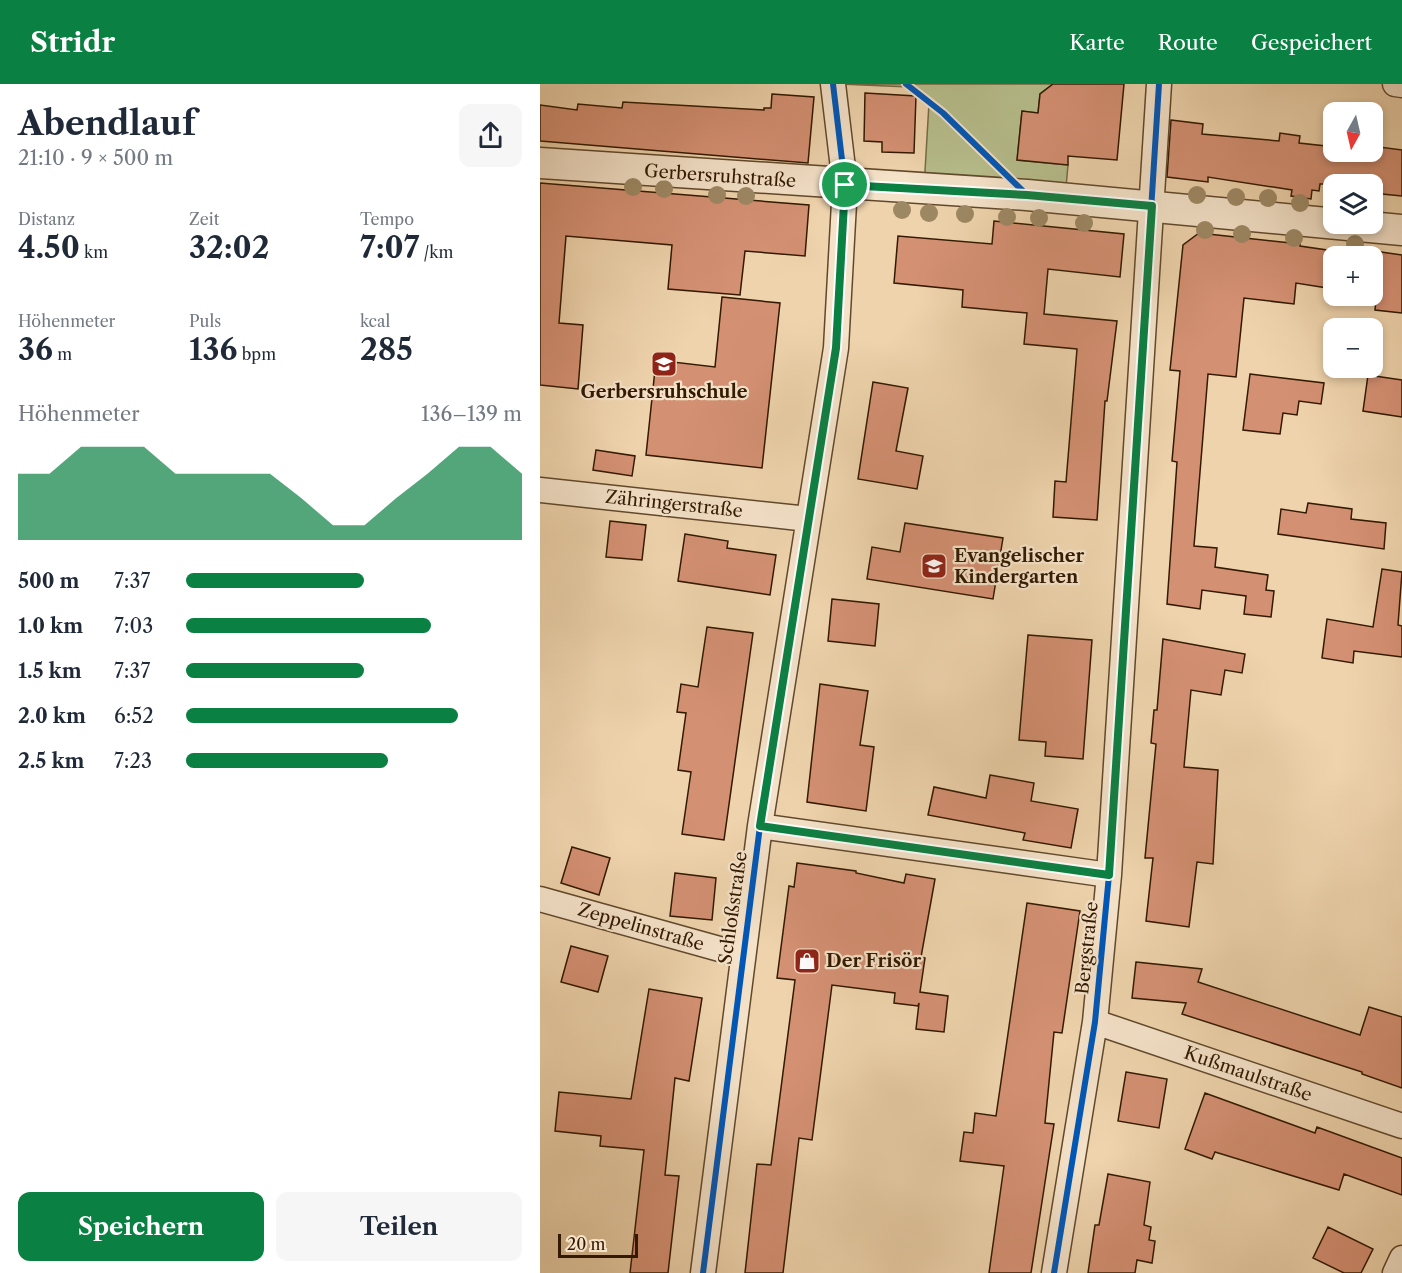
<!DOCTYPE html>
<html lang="de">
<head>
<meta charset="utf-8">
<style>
	:root { --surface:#fff; --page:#f6f6f7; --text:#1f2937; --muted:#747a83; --accent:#0b8043 }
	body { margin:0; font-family:"Libre Caslon Text",serif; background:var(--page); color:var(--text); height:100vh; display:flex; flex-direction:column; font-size:22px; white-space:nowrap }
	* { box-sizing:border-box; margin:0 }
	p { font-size:20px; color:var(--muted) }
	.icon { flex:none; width:33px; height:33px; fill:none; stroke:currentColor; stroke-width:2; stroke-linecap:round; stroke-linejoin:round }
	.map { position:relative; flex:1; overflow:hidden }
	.drawer { display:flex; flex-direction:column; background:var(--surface); width:540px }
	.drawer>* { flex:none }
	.needle { width:39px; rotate:188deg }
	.controls { position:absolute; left:783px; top:18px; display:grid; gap:12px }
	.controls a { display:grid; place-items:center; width:60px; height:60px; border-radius:12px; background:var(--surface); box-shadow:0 3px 9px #0003; font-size:30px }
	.scale { position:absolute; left:18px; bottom:15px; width:80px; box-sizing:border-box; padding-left:6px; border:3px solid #321900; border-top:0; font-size:16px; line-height:21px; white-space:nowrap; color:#321900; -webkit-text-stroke:4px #f4e2c9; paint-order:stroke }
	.pin { position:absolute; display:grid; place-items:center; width:51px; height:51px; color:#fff; margin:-26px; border:3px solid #fff; border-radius:50%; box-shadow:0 2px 6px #0007 }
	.round { display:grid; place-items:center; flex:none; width:63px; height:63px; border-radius:12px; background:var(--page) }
	.head { display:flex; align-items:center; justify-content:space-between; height:102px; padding:0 18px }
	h1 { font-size:33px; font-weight:700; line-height:45px }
	.stats { display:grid; grid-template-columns:repeat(3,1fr); gap:9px; height:102px; padding:6px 18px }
	.stats div { display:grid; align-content:center }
	.stats b { font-size:30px; font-weight:700 }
	.stats small { font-size:16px; font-weight:400 }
	.stats p { font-size:16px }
	.chart { height:168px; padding:12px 18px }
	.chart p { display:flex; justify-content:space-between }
	.chart svg { width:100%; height:108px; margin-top:6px; fill:var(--accent); opacity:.7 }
	.primary-button { display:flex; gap:12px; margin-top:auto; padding:12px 18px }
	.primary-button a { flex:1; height:69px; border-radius:12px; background:var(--accent); color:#fff; font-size:24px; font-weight:700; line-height:69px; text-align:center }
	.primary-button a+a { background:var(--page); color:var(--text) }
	ul { padding:0 18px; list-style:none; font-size:20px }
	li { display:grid; grid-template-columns:96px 72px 1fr; align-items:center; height:45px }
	li i { height:15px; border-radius:8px; background:var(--accent) }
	header { display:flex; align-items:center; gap:36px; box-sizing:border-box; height:84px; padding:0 30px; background:var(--accent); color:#fff }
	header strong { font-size:28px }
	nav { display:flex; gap:33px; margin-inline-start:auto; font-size:21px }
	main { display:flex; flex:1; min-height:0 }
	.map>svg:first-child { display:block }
	.green { fill:#b6bd8b; stroke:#746b46; stroke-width:1.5 }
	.building { fill:#d49073; stroke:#321900; stroke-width:1.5 }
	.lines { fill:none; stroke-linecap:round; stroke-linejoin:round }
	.minor-casing { stroke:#61482b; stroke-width:27 }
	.tertiary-casing { stroke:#61482b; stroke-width:33 }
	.minor { stroke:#f4e2c9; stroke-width:24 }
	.tertiary { stroke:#f4e2c9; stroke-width:30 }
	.cycleway-casing { stroke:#f4e2c9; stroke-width:10 }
	.cycleway { stroke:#0057b8; stroke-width:6 }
	.tree { fill:#9d8864 }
	.route-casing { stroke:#fff; stroke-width:12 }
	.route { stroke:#0b8043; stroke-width:8 }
	.labels { text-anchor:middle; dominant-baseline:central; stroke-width:4.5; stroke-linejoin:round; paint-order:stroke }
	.street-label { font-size:18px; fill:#321900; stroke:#f4e2c9 }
	.poi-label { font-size:18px; font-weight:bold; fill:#321900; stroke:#f4e2c9; text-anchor:start }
</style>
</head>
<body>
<header>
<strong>Stridr</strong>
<nav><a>Karte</a><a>Route</a><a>Gespeichert</a></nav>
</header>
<main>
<section class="drawer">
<div class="head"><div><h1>Abendlauf</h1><p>21:10 · 9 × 500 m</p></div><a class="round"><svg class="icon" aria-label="share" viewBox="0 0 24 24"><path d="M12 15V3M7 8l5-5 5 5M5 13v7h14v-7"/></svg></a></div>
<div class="stats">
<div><p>Distanz</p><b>4.50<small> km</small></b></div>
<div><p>Zeit</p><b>32:02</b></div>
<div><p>Tempo</p><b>7:07<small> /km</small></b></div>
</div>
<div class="stats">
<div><p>Höhenmeter</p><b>36<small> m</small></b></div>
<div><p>Puls</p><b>136<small> bpm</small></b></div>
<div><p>kcal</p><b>285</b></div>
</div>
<div class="chart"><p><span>Höhenmeter</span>136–139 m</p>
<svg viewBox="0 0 160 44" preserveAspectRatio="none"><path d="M0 44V17L10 17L20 6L30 6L40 6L50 17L60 17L70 17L80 17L90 27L100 38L110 38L120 27L130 17L140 6L150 6L160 17V44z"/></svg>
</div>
<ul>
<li><b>500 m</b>7:37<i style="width:53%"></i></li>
<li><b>1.0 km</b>7:03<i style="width:73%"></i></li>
<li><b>1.5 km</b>7:37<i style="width:53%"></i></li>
<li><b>2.0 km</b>6:52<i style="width:81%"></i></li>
<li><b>2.5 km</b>7:23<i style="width:60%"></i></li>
</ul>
<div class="primary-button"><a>Speichern</a><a>Teilen</a></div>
</section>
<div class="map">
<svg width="862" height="1189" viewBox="0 0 862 1189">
	<rect width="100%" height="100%" fill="#eed3ac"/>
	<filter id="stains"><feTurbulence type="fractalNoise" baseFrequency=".00333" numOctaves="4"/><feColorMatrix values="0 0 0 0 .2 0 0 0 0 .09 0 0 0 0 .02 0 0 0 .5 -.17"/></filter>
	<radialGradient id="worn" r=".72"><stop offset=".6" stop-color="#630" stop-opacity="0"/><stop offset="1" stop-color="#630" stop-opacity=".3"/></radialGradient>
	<!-- green -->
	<path class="green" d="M299 0H513L500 10 498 29 482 27 477 76 528 81 525 115 384 104 389 19 370 3Z"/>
	<!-- building -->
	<path class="building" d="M513 0H584L577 76 528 72V81L477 76 482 27 498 29 500 10Z
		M325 9 376 12 374 69 342 68V58L324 57Z
		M232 10 274 13 268 79 0 57V21L37 26 38 20 82 24 83 18 224 26V24H231Z
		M631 36 663 40 662 50 739 57 740 49 760 52 759 59 786 62 785 68H832V62L862 66V112L832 109V100H780L779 107 772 106 771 115 751 112 752 106 668 93V98L627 93Z
		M0 99 269 121 265 172 205 167 200 211 128 205 132 161 26 152 19 239 43 241 38 305 0 301Z
		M454 137 584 150 580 193 508 185 504 230 577 237 567 317H565L557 436 513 433 515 397 526 398 537 265 484 260 487 229 422 223 423 206 354 199 358 152 452 160Z
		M659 149 760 160V162L794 167V205L756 199 754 220 704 214 696 293 668 290 654 462 677 464 675 483 728 491 726 506 734 507 731 533 704 530 706 512 662 506 660 525 627 520 637 378 632 377 640 287 630 286 643 161Z
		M841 168 862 171V229L835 226Z
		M182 213 240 219 222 384 106 371 116 276 175 283Z
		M710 290 784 299 781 320 759 317 757 331 743 329 740 350 703 346Z
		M828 291 862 296V333L823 327Z
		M333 298 368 304 356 367 383 372 377 405 318 395Z
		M56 366 95 372 92 392 53 386Z
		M768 419 812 425 811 435 846 439 844 465 738 450 741 425 766 429Z
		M70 437 106 441 102 476 66 473Z
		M365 439 463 454 453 515 327 495 332 463 360 468Z
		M145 450 188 457 187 464 236 471 230 511 138 497Z
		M842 485 862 488 858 541 862 542V573L814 567 813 579 782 574 787 535 833 543Z
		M292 515 339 520 335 562 288 557Z
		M167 543 213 549 184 756 142 750 151 688 138 686 146 629 137 628 141 600 158 603Z
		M488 551 552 556 543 675 505 672 506 658 479 656Z
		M623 555 705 570 702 589 685 586 681 611 651 606 644 683 678 686 673 780 657 778 649 843 606 837 613 774H605L616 660 611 659 614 626H617Z
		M280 600 328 607 320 661 334 663 326 727 267 718Z
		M450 691 494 699 491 717 538 725 531 764 483 756 485 749 388 731 394 703 446 714Z
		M32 763 70 774 59 811 21 799Z
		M257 779 316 787V789L364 799 366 790 395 795 381 873 385 874 380 908 408 912 404 948 376 945 379 919 378 922 354 919 355 909 292 901 272 1056 259 1054 243 1189H205L217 1080 231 1081 255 896 237 894 249 802 254 803Z
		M135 789 176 794 172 836 130 832Z
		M487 819 540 827 522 949 514 948 505 1039 514 1040 491 1189H449L464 1082 420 1077 424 1048 433 1049 435 1029 456 1032Z
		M31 862 68 872 58 908 21 898Z
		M596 878 662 885 658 898 820 951 829 923 862 933V1004L822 990V988L642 930 646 919 592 914Z
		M109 905 162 914 149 997 135 994 125 1091 139 1092 128 1189H90L104 1066 60 1062 61 1052 15 1047 19 1008 91 1015Z
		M586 988 627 995 619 1044 578 1037Z
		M665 1009 775 1049 777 1043 862 1074V1111L804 1090 799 1106 675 1068 672 1075 645 1065Z
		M568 1090 610 1098 604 1141 611 1143 609 1156 615 1157 612 1179 597 1176 595 1189H548L555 1141H559Z
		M788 1143 833 1165 821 1189H804L773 1174Z"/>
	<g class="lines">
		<!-- minor casing -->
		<g class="minor-casing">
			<path id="minor" d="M855 0 862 1
				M0 406 268 435
				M220 742 569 791
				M0 815 201 871
				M555 938 862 1042
				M163 1189 220 742 296 264 305 101 293 0
				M514 1189 555 938 569 791 619 0
				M855 1189 862 1174"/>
		</g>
		<!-- tertiary casing -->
		<g class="tertiary-casing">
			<path id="tertiary" d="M0 79 487 111 862 146"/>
		</g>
		<!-- minor -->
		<use href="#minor" class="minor"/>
		<!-- tertiary -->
		<use href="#tertiary" class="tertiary"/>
		<!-- cycleway casing -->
		<g class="cycleway-casing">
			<path id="cycleway" d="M366 0 403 29 487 111
				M163 1189 220 742 296 264 305 101 293 0
				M514 1189 555 938 569 791 619 0"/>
		</g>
		<!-- cycleway -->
		<use href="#cycleway" class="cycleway"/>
	</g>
	<!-- trees -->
	<g class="tree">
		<circle cx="93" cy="103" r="9"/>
		<circle cx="124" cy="105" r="9"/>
		<circle cx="177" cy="111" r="9"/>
		<circle cx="657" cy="111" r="9"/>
		<circle cx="206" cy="112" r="9"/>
		<circle cx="696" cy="113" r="9"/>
		<circle cx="728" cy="114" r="9"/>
		<circle cx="760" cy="119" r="9"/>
		<circle cx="362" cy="126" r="9"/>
		<circle cx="389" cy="129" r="9"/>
		<circle cx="425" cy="130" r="9"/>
		<circle cx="467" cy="133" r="9"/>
		<circle cx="499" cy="134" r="9"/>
		<circle cx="544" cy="139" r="9"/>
		<circle cx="665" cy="146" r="9"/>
		<circle cx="702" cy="150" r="9"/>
		<circle cx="754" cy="154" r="9"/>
		<circle cx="815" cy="160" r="9"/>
	</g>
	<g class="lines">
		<!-- route casing -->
		<g class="route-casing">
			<path id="route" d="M305 101 487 111 612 122 569 791 220 742 296 264Z"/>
		</g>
		<!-- route -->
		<use href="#route" class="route"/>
	</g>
	<!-- icons -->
	<defs>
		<g id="school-square" transform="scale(1.35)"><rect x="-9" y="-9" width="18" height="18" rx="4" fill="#8f2418" stroke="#f4e2c9"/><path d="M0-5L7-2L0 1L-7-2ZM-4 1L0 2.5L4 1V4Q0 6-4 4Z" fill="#fff"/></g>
		<g id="shop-square" transform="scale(1.35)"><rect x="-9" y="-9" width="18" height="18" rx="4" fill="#8f2418" stroke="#f4e2c9"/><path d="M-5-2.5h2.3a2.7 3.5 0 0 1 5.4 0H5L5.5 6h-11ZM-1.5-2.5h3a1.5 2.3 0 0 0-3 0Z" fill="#fff"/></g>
	</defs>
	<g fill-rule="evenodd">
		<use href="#school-square" x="124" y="280"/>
		<use href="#school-square" x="394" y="482"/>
		<use href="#shop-square" x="267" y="877"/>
	</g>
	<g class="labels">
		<!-- street labels -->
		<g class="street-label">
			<text transform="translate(180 92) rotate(4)">Gerbersruhstraße</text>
			<text transform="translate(134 420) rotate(6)">Zähringerstraße</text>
			<text transform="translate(193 824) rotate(-82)">Schloßstraße</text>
			<text transform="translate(101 843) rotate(16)">Zeppelinstraße</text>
			<text transform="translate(547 864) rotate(-84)">Bergstraße</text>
			<text transform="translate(708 990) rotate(19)">Kußmaulstraße</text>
		</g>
		<!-- poi labels -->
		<g class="poi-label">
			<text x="124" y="308" text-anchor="middle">Gerbersruhschule</text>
			<text x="414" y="472">Evangelischer<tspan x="414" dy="21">Kindergarten</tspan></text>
			<text x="286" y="877">Der Frisör</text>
		</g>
	</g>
	<rect width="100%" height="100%" filter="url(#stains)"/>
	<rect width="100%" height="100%" fill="url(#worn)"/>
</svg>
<div class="controls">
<a><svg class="needle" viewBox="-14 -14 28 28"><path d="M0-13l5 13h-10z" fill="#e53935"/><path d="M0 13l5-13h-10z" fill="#747a83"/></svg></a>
<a><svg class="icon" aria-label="layers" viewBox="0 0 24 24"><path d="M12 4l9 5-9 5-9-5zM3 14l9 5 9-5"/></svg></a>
<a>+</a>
<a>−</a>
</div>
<div class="scale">20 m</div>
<div class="pin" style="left:305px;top:101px;background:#1e9e55"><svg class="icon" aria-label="arrive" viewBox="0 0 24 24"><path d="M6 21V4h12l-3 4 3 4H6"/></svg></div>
</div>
</main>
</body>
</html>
